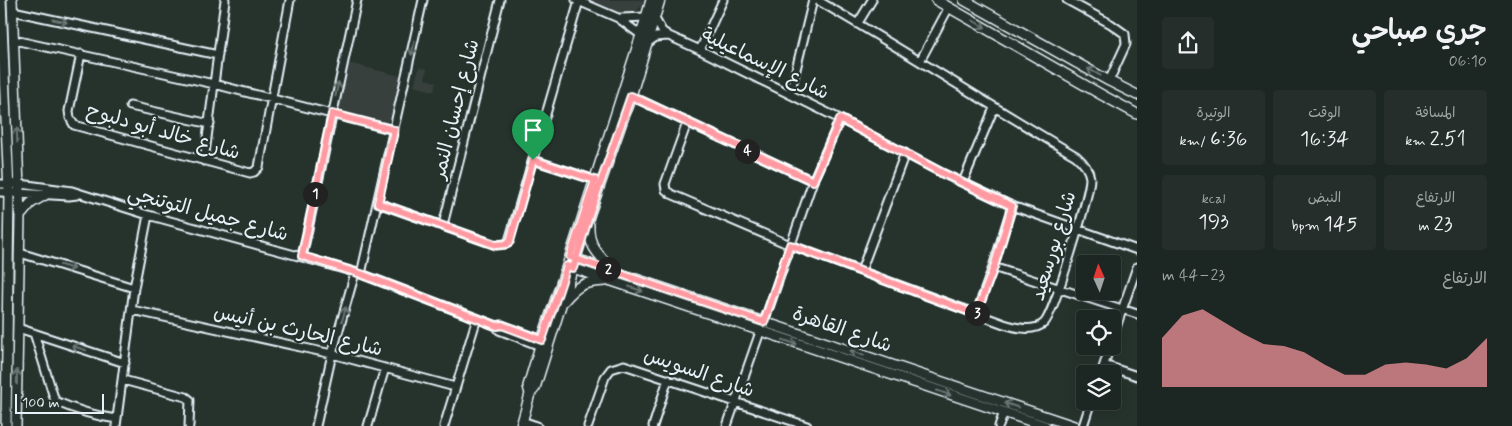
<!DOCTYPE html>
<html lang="ar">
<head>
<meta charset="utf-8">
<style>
	:root { --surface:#1c2622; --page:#252e2a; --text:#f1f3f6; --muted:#a0a5a5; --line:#3a4340; --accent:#ff9aa2 }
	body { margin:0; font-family:Mynerve,"Playpen Sans Arabic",sans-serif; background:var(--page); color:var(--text); direction:rtl; height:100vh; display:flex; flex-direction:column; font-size:19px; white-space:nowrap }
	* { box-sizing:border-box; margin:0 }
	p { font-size:16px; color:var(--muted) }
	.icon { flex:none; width:28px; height:28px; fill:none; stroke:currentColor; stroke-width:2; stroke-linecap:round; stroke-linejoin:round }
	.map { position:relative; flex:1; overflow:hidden; direction:ltr }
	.panel { display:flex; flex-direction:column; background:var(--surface); width:375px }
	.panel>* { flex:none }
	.needle { width:32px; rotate:357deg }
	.controls { position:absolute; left:1076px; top:255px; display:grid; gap:10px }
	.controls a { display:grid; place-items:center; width:45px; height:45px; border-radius:5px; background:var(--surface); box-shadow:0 2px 12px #0003,0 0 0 1px var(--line); font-size:25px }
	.scale { position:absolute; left:15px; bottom:12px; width:89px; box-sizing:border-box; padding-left:5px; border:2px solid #e8f1f8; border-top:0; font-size:14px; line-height:18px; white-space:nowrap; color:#e8f1f8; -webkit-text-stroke:4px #26332d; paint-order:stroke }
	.pin { position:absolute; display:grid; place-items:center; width:42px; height:42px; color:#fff; margin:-51px -21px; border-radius:50% 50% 50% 0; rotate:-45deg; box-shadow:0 0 5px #0007 }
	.pin .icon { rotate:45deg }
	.km { position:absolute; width:25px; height:25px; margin:-12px; border-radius:50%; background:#222; color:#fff; font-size:14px; line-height:25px; text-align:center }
	.round { display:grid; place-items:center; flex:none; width:52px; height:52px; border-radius:5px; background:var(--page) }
	.overview { display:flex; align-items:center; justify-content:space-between; height:85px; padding:0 25px }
	h1 { font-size:28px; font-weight:600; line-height:38px }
	.metrics { display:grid; grid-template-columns:repeat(3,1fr); gap:8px; height:85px; padding:5px 25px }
	.metrics div { display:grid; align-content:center; border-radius:5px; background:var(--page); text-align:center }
	.metrics b { font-size:21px; font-weight:600 }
	.metrics small { font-size:14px; font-weight:400 }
	.metrics p { font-size:14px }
	.chart { height:140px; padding:10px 25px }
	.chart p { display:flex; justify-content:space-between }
	.chart svg { width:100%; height:90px; margin-top:5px; fill:var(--accent); opacity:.7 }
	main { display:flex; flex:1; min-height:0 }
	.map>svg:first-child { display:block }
	.built { fill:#39403e }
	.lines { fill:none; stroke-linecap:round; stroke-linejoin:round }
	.minor-casing { stroke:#e8f1f8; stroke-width:11 }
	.major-casing { stroke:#e8f1f8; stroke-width:12 }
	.minor { stroke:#26332d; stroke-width:7 }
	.major { stroke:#26332d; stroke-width:9 }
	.oneway { stroke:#6a7674 }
	.route-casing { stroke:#fff; stroke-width:10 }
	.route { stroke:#ff9aa2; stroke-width:6 }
	.labels { text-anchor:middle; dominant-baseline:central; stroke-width:4.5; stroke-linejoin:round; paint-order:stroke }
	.street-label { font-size:20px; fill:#e8f1f8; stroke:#26332d }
</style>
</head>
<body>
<main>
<section class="panel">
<div class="overview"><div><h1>جري صباحي</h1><p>06:10</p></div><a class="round"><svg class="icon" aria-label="share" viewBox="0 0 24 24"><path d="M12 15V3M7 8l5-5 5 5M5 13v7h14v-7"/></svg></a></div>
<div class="metrics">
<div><p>المسافة</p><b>2.51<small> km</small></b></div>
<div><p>الوقت</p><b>16:34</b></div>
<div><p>الوتيرة</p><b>6:36<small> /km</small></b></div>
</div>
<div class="metrics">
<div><p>الارتفاع</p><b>23<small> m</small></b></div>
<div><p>النبض</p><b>145<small> bpm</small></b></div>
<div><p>kcal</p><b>193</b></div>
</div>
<div class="chart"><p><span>الارتفاع</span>23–44 m</p>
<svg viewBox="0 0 160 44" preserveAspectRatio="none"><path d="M0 44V20L10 9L20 6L30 12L40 18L50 23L60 24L70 27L80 33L90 38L100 38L110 33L120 32L130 33L140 35L150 30L160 20V44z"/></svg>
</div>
</section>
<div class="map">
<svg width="1137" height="426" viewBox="0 0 1137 426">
	<rect width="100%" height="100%" fill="#26332d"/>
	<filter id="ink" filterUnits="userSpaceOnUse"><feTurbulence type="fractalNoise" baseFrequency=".02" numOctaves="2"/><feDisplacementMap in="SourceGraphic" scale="10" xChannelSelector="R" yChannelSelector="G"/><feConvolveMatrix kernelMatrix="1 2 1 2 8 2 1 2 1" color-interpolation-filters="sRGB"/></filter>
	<g filter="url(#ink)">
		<!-- built -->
		<path class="built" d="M586 0H644L642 6 633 14 620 13Z
			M348 63 400 76 390 120 387 122 341 111 339 108Z
			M419 68 427 69 425 79 436 82 434 91 414 86Z"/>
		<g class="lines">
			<!-- minor casing -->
			<g class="minor-casing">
				<path id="minor" d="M576 0 618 18 641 35
					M1067 0 1111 24 1125 34 1126 44 1109 81
					M13 11 218 55
					M654 17 662 31 669 36 700 50 840 119 942 173 1012 206 993 267 976 314
					M621 18 646 17
					M858 23 872 0
					M14 40 214 84 394 130
					M646 44 656 37 668 36
					M700 50 723 0
					M81 54 69 111 70 118 74 125 250 173 254 172 259 167 290 0
					M920 61 949 7
					M790 94 813 0
					M631 96 813 181 764 322
					M130 106 210 124
					M687 123 665 184 666 190 671 194 790 245 1004 324C1016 328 1034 332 1044 323 1054 314 1090 194 1090 178 1089 169 1083 162 1076 156 989 105 904 50 817 0
					M533 160 595 180
					M204 161 225 0
					M813 181 840 119
					M963 182 994 108
					M0 184H20L72 191 148 215 302 257 361 274 497 326 502 325 545 341
					M0 192 69 196 77 195
					M378 203 496 245 506 244 509 241 579 1
					M1012 206 1137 250
					M443 225 500 0
					M20 253 134 288
					M302 257 357 0
					M993 267 1137 314
					M861 271 905 153
					M361 274 423 0
					M132 310 332 354 455 387
					M497 326 499 330 543 347
					M18 328 125 363
					M34 333 55 401C75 410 95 416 117 419
					M1112 339 1137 267
					M1104 365 1137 376
					M1101 374 1110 346
					M123 380 186 397 190 400 189 426
					M522 421 537 426
					M116 426 134 288 148 215
					M316 426 332 354 355 273
					M368 426 385 368
					M444 426 477 318
					M588 426 605 377 611 369 624 365 807 426
					M653 426 668 379
					M727 426 760 332
					M999 426 1004 412
					M1083 426 1091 401"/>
			</g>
			<!-- major casing -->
			<g class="major-casing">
				<path id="major" d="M1 0 9 192 6 426
					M12 0 20 216 16 426
					M936 0 1102 95 1137 114
					M964 0 1109 81 1137 95
					M20 216 31 203 45 195
					M589 225C588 246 599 255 612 269
					M570 257 1074 426
					M567 266 1045 426
					M564 301C578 284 585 282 606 281
					M530 394 535 388 590 213 631 96 660 0
					M521 426 530 394 528 386 540 346 567 266 641 35 651 0"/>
			</g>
			<!-- minor -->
			<use href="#minor" class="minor"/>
			<!-- major -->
			<use href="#major" class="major"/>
		</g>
		<!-- one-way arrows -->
		<defs><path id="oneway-shaft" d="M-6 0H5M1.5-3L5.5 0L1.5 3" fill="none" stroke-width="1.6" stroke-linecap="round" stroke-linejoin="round" transform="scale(1.25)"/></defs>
		<g class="oneway">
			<use href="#oneway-shaft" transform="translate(60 21) rotate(12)"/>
			<use href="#oneway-shaft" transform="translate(979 24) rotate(30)"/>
			<use href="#oneway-shaft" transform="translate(413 48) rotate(103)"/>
			<use href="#oneway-shaft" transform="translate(1094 72) rotate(-151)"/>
			<use href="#oneway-shaft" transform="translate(337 89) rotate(-78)"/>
			<use href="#oneway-shaft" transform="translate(17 135) rotate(-92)"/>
			<use href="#oneway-shaft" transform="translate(67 267) rotate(17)"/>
			<use href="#oneway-shaft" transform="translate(636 289) rotate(19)"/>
			<use href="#oneway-shaft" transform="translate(344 314) rotate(-74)"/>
			<use href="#oneway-shaft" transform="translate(790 342) rotate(18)"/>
			<use href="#oneway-shaft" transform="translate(79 348) rotate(-162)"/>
			<use href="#oneway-shaft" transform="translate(857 353) rotate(-161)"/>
			<use href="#oneway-shaft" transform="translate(17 377) rotate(-89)"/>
			<use href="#oneway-shaft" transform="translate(944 393) rotate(19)"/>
			<use href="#oneway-shaft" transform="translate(1011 405) rotate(-161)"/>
		</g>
	</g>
	<g class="lines" filter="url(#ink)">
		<!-- route casing -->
		<g class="route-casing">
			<path id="route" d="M533 160 510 241 506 244 496 245 378 203 394 130 332 114 302 256 361 274 497 326 502 325 542 340 567 266 573 268 576 259 764 322 790 245 976 314 994 267 1012 206 942 173 840 119 813 181 631 96 590 213 576 259 570 257 595 180 533 160"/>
		</g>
		<!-- route -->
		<use href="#route" class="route"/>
	</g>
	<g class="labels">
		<!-- street labels -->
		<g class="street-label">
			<text transform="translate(765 64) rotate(26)">شارع الإسماعيلية</text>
			<text transform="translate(456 109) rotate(-76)">شارع إحسان النمر</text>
			<text transform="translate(163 132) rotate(16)">شارع خالد أبو دلبوح</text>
			<text transform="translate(208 214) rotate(15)">شارع جميل التوتنجي</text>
			<text transform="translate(1054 246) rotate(-73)">شارع بورسعيد</text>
			<text transform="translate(842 330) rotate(19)">شارع القاهرة</text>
			<text transform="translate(298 331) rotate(13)">شارع الحارث بن أنيس</text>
			<text transform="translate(699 373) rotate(19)">شارع السويس</text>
		</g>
	</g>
</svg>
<div class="controls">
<a><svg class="needle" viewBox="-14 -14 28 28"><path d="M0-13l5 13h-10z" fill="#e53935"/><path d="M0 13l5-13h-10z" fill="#a0a5a5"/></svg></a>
<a><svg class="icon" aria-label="locate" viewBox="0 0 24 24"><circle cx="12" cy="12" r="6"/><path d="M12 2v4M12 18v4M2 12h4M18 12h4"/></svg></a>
<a><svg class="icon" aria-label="layers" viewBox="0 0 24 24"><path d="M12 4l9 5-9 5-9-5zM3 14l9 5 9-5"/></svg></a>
</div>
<div class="scale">100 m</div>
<div class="pin" style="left:533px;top:160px;background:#1e9e55"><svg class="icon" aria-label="arrive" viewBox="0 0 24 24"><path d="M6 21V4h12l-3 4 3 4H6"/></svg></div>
<b class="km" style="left:315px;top:194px">1</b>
<b class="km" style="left:608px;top:269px">2</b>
<b class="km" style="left:977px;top:313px">3</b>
<b class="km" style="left:747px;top:151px">4</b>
</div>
</main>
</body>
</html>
